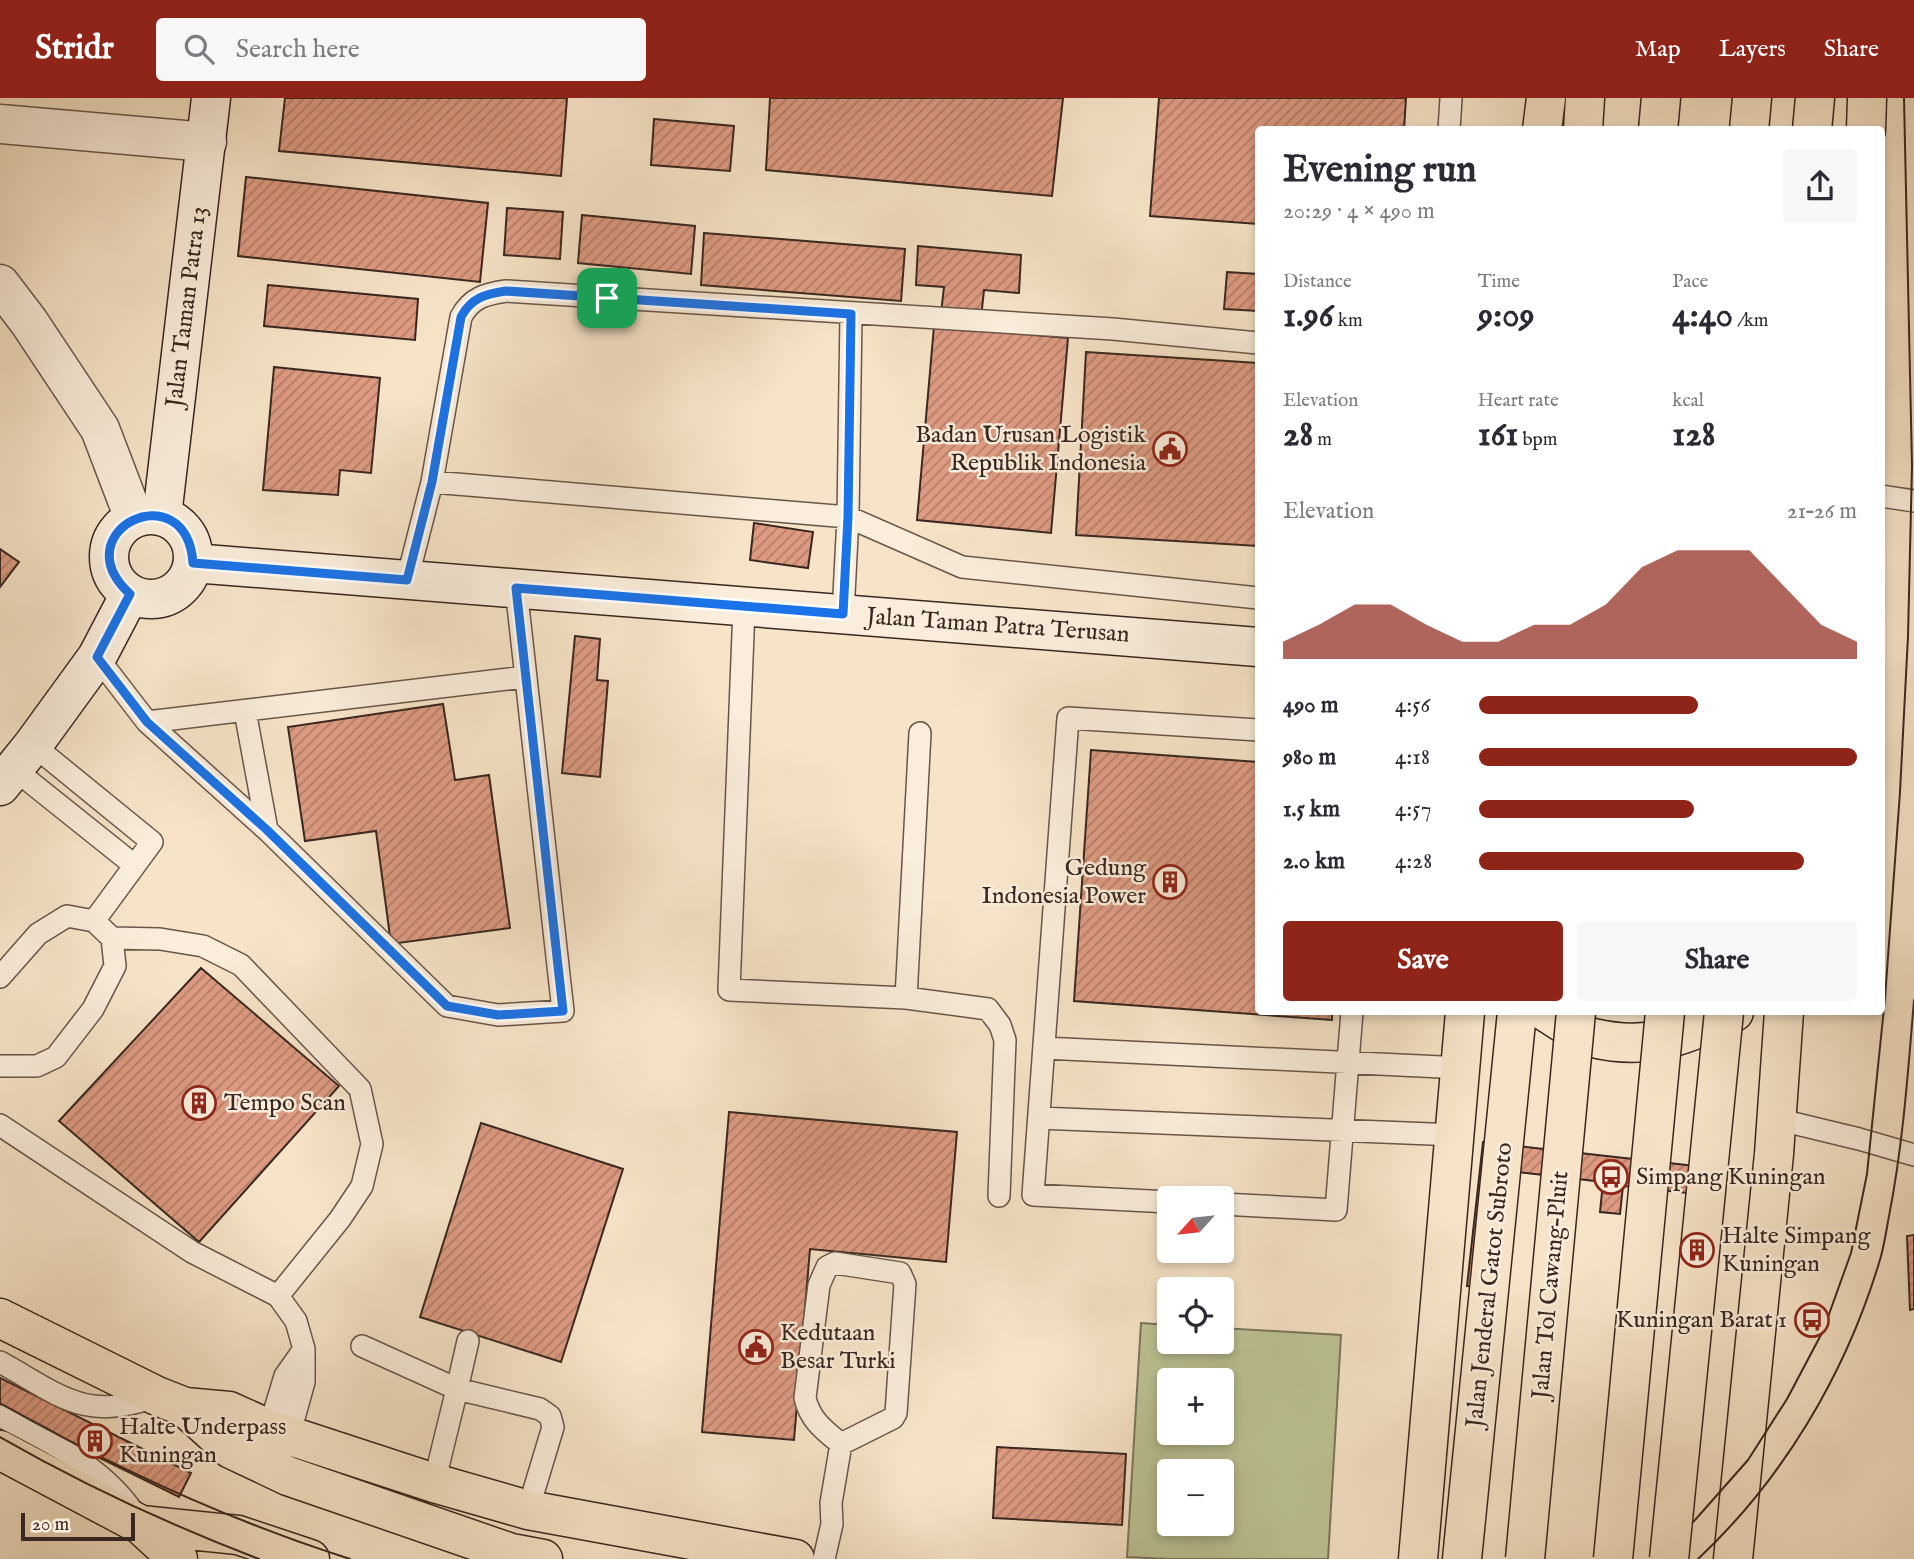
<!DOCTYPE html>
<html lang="en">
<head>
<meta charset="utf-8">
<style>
	:root { --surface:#fff; --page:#f7f7f7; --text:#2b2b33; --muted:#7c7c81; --accent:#8f2418 }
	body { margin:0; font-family:"IM FELL English",serif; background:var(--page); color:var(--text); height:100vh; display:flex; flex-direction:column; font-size:26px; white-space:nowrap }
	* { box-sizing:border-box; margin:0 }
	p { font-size:23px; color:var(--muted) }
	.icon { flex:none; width:38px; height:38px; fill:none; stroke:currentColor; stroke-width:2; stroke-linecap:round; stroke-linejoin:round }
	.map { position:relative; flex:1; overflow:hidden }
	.details { position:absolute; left:1255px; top:28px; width:630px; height:889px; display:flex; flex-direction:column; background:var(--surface); border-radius:7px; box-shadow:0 4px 10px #0003 }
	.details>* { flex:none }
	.needle { width:46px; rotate:243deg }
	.controls { position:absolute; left:1157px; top:1088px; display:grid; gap:14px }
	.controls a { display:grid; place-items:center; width:77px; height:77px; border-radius:7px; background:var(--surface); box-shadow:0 4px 10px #0003; font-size:35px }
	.scale { position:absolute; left:21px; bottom:18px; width:114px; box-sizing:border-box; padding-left:7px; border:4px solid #392720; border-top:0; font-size:19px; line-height:24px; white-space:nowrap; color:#392720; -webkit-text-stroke:5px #faeddb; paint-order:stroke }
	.pin { position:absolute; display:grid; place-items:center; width:60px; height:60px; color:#fff; margin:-30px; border-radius:14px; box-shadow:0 4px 10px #0006 }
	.round { display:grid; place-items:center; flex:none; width:74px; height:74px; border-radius:7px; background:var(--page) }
	.overview { display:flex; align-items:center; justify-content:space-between; height:119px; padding:0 28px }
	h1 { font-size:38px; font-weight:700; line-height:52px }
	.metrics { display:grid; grid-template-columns:repeat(3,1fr); gap:10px; height:119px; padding:7px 28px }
	.metrics div { display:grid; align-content:center }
	.metrics b { font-size:35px; font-weight:700 }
	.metrics small { font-size:19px; font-weight:400 }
	.metrics p { font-size:19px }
	.chart { height:196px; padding:14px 28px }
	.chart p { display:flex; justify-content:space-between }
	.chart svg { width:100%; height:126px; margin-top:7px; fill:var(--accent); opacity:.7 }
	.button { display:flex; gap:14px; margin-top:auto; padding:14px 28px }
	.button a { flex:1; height:80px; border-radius:7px; background:var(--accent); color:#fff; font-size:28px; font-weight:700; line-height:80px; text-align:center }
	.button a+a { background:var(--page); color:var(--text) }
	ul { padding:0 28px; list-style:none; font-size:23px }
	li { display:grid; grid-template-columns:112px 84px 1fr; align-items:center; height:52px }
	li i { height:18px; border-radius:9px; background:var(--accent) }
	header { display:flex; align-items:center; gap:42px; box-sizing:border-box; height:98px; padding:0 35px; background:var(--accent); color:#fff }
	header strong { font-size:33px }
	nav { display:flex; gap:38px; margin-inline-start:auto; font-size:24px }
	.search { width:490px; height:63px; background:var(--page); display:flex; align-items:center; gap:18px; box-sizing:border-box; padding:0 24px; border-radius:7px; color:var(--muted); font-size:26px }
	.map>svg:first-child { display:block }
	.grass { fill:#bdc496; stroke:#7b765b; stroke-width:2; fill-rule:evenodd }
	.building { fill:url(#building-hatch); stroke:#392720; stroke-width:2 }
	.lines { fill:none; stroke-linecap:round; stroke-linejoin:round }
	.lane-casing { stroke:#68564a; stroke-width:24 }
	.street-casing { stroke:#68564a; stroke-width:41 }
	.secondary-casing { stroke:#392720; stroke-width:41 }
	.primary-casing { stroke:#392720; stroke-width:41 }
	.highway-casing { stroke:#392720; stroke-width:41 }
	.lane { stroke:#faeddb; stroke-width:21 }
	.street { stroke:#faeddb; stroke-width:38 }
	.secondary { stroke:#faeddb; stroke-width:38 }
	.primary { stroke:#f7e4c8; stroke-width:38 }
	.highway { stroke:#f7e4c8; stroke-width:38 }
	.tram { stroke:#392720; stroke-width:2 }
	.highway-bridge-casing { stroke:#392720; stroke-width:41; stroke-linecap:butt }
	.highway-bridge { stroke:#f7e4c8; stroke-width:38 }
	.route-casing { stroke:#fff; stroke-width:14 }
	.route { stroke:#1a73e8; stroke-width:9 }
	.labels { text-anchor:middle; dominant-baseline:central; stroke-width:5; stroke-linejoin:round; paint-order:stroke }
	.street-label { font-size:24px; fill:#392720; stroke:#faeddb }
	.poi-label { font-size:24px; fill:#392720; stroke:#faeddb; text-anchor:start }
</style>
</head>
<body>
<header>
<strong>Stridr</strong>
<div class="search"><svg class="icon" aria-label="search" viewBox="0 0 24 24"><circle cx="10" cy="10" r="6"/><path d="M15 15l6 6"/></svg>Search here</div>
<nav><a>Map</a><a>Layers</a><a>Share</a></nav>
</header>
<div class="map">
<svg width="1914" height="1461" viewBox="0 0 1914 1461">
	<defs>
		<pattern id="building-hatch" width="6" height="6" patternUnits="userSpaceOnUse" patternTransform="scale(1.75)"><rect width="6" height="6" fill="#de9b82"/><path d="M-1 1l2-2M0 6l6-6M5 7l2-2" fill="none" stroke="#b57e6a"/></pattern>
	</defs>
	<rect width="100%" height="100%" fill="#f7e4c8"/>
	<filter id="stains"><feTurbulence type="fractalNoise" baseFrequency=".00286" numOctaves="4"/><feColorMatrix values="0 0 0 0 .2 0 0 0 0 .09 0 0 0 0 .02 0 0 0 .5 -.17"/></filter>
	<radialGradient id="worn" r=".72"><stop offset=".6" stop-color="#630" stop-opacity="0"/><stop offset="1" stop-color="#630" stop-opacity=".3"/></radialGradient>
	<!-- grass -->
	<path class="grass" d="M1141 1225 1169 1227V1244H1222V1230L1341 1237 1328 1461H1169L1127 1459ZM1169 1283H1222V1335H1169ZM1169 1374H1222V1426H1169Z"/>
	<!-- building -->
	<path class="building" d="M285 0H567L561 78 279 53Z
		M770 0H1063L1052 98 766 72Z
		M1159 0H1406L1404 32H1258V126L1150 118Z
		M654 21 734 28 730 73 651 67Z
		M246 79 488 105 480 184 238 158Z
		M507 110 563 114 560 161 504 157Z
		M582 117 695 128 691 176 578 165Z
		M704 135 905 151 901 203 701 187Z
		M918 148 1021 157 1019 195 984 192 981 220 941 215 944 189 916 187Z
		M1227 174 1258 176V213L1224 211Z
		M268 187 418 201 415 242 264 228Z
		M934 228 1068 240 1051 435 917 422Z
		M1086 254 1258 265V448L1076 437Z
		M274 269 380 280 371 375 340 372 338 397 263 392Z
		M754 425 813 434 808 470 750 462Z
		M0 451 19 464 0 489Z
		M575 538 600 541 597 582 608 583 600 679 562 675Z
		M443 606 455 682 489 677 510 830 391 846 376 733 305 743 288 629Z
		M1091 652 1258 664V914H1332V922L1074 903Z
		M201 870 339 988 199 1144 59 1023Z
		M729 1014 957 1034 946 1164 810 1151 794 1342 702 1334Z
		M481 1025 623 1071 561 1264 420 1219Z
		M1483 1044 1722 1071 1688 1095 1623 1088 1620 1116 1600 1114 1603 1084 1509 1073 1496 1191 1467 1188Z
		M1914 1137V1211L1910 1212 1907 1138Z
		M0 1280 191 1375 179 1399 0 1311Z
		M997 1349 1126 1356 1122 1427 993 1420Z"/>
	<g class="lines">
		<!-- lane casing -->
		<g class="lane-casing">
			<path id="lane" d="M1449 32 1451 0
				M432 384 848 419 962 469 1258 500
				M1881 398 1914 403
				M407 482 432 384 461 219C471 200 485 196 506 193L1113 231 1258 245
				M744 510 729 892 906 900 988 911 1000 927 1005 942 999 1098
				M843 516 848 419 851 216
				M97 559 147 624 267 732 447 908 498 917 563 913 516 490
				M245 613 267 732
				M147 624 525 579
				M33 647 152 744 94 823
				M14 671 134 767
				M112 840 160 841 203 848 241 867 360 991 372 1046 362 1088 340 1121 278 1198
				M0 879 38 836 67 818 94 823 112 840 115 868 93 911 56 959 37 968H0
				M906 900 920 635
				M1044 950 1462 970
				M1039 1020 1456 1037
				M1776 1021 1859 1041 1914 1057
				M0 1027 192 1154 278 1198 296 1223 304 1251 285 1278 269 1331
				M1169 1104 1033 1097 1068 620 1258 632
				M1222 1106 1336 1112 1352 914
				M835 1165 900 1175 905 1186 896 1315 893 1320 841 1346C824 1332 810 1322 805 1300L819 1187 827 1169Z
				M362 1248 457 1291 468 1243
				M0 1264C60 1297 85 1325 157 1298
				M0 1318C46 1342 100 1367 131 1411
				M289 1338 304 1284V1251
				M434 1385 457 1291 540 1311 550 1318 553 1329 528 1412
				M824 1461 832 1426 831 1405 841 1346"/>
		</g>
		<!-- street casing -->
		<g class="street-casing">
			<path id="street" d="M0 26 207 44
				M0 186 29 224 100 331 134 420"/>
		</g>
		<!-- secondary casing -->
		<g class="secondary-casing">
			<path id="secondary" d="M109 459a42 42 0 1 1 84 0a42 42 0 1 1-84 0Z
				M162 418 211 0
				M193 465 1258 549
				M0 688 33 647 97 559 130 496"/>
		</g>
		<!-- primary casing -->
		<g class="primary-casing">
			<path id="primary" d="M0 1220 157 1298 185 1309 229 1313 269 1331 434 1385 528 1412 795 1461
				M185 1309 231 1351 288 1378 511 1455 543 1461
				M0 1352 141 1427 178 1461
				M141 1427 238 1437 310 1461"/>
		</g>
		<!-- highway casing -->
		<g class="highway-casing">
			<path id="highway" d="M1542 32 1546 0
				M1583 32 1585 0
				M1658 32 1661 0
				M1749 32 1752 0
				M1812 32 1815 0
				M1866 32 1867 0
				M1546 914C1559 922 1578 936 1593 940 1649 953 1686 938 1734 914
				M1418 1461 1465 914
				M1462 1461 1517 914
				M1733 1461 1774 1056 1784 914"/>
		</g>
		<!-- lane -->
		<use href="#lane" class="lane"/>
		<!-- street -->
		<use href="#street" class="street"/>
		<!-- secondary -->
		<use href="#secondary" class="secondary"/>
		<!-- primary -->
		<use href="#primary" class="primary"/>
		<!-- highway -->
		<use href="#highway" class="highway"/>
		<!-- tram -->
		<path class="tram" d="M0 1305C111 1368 228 1422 350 1461
			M0 1339C82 1386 170 1427 259 1461
			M1654 1461 1695 1422 1748 1362 1787 1301 1823 1233 1851 1155 1867 1076 1885 900 1900 694 1908 538 1912 368 1904 0
			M1698 1461C1783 1381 1845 1277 1879 1165 1884 1150 1886 1134 1889 1118 1903 1047 1908 974 1914 902"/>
		<!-- highway-bridge casing -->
		<g class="highway-bridge-casing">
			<path id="highway-bridge" d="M1525 1461 1576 914
				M1613 1461 1665 914
				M1669 1461 1724 914"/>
		</g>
		<!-- highway-bridge -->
		<use href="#highway-bridge" class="highway-bridge"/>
	</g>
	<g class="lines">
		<!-- route casing -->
		<g class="route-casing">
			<path id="route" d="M506 193 851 216 848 419 843 516 516 490 563 913 498 917 447 908 267 732 147 624 97 559 130 496C61 433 186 373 193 465L407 482 432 384 461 219C471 200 485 196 506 193Z"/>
		</g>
		<!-- route -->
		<use href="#route" class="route"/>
	</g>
	<!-- icons -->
	<defs>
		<g id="civic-ring" transform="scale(1.75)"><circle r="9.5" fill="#faeddb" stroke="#8f2418" stroke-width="1.5"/><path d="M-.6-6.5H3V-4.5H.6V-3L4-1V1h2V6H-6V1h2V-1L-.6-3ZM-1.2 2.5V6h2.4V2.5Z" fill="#8f2418"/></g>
		<g id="building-ring" transform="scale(1.75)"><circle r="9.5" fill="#faeddb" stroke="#8f2418" stroke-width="1.5"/><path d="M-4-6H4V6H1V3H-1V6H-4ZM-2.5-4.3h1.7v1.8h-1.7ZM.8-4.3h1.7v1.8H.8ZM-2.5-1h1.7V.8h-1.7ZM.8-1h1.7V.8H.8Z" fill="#8f2418"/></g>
		<g id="bus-ring" transform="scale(1.75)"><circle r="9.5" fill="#faeddb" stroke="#8f2418" stroke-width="1.5"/><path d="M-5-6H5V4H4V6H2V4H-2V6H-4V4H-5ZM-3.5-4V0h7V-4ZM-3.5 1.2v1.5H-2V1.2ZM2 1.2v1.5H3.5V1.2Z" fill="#8f2418"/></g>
	</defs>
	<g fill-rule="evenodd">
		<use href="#civic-ring" x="1170" y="351"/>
		<use href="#building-ring" x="1170" y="784"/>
		<use href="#building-ring" x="199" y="1005"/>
		<use href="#bus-ring" x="1611" y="1079"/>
		<use href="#building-ring" x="1697" y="1152"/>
		<use href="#bus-ring" x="1812" y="1222"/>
		<use href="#civic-ring" x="756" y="1249"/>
		<use href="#building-ring" x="95" y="1343"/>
	</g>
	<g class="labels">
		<!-- street labels -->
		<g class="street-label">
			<text transform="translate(187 209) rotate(-83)">Jalan Taman Patra 13</text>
			<text transform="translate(998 528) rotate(4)">Jalan Taman Patra Terusan</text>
			<text transform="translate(1490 1187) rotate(-84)">Jalan Jenderal Gatot Subroto</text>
			<text transform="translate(1551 1187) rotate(-85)">Jalan Tol Cawang–Pluit</text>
		</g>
		<!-- poi labels -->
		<g class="poi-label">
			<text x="1146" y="337" text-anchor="end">Badan Urusan Logistik<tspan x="1146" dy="28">Republik Indonesia</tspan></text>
			<text x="1146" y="770" text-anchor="end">Gedung<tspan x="1146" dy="28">Indonesia Power</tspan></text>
			<text x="224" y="1005">Tempo Scan</text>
			<text x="1636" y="1079">Simpang Kuningan</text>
			<text x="1722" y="1138">Halte Simpang<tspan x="1722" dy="28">Kuningan</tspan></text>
			<text x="1787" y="1222" text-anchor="end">Kuningan Barat 1</text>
			<text x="780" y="1235">Kedutaan<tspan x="780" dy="28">Besar Turki</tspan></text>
			<text x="119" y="1329">Halte Underpass<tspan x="119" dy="28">Kuningan</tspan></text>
		</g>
	</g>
	<rect width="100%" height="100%" filter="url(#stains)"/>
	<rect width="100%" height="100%" fill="url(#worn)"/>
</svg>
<div class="controls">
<a><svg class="needle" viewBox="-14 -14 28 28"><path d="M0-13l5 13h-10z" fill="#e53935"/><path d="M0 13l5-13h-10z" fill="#7c7c81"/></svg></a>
<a><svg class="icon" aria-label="locate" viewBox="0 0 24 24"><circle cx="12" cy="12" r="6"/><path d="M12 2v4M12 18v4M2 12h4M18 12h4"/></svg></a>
<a>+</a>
<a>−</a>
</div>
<div class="scale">20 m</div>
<div class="pin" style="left:607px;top:200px;background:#1e9e55"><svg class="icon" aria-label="arrive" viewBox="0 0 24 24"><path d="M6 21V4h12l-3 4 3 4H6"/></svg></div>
<section class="details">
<div class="overview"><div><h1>Evening run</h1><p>20:29 · 4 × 490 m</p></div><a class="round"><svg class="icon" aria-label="share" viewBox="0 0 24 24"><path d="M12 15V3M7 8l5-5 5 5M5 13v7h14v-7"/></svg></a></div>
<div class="metrics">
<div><p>Distance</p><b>1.96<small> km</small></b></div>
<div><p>Time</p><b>9:09</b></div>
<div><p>Pace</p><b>4:40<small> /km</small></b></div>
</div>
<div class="metrics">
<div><p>Elevation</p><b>28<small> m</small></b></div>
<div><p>Heart rate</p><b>161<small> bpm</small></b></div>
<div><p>kcal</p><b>128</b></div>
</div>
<div class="chart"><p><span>Elevation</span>21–26 m</p>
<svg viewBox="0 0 160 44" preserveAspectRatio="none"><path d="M0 44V38L10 32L20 25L30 25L40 32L50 38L60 38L70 32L80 32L90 25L100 12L110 6L120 6L130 6L140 19L150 32L160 38V44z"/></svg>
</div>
<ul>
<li><b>490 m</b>4:56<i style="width:58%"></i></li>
<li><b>980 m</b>4:18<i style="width:100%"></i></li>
<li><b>1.5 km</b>4:57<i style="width:57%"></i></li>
<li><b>2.0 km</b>4:28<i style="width:86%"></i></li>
</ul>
<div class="button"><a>Save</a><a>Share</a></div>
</section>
</div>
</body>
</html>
